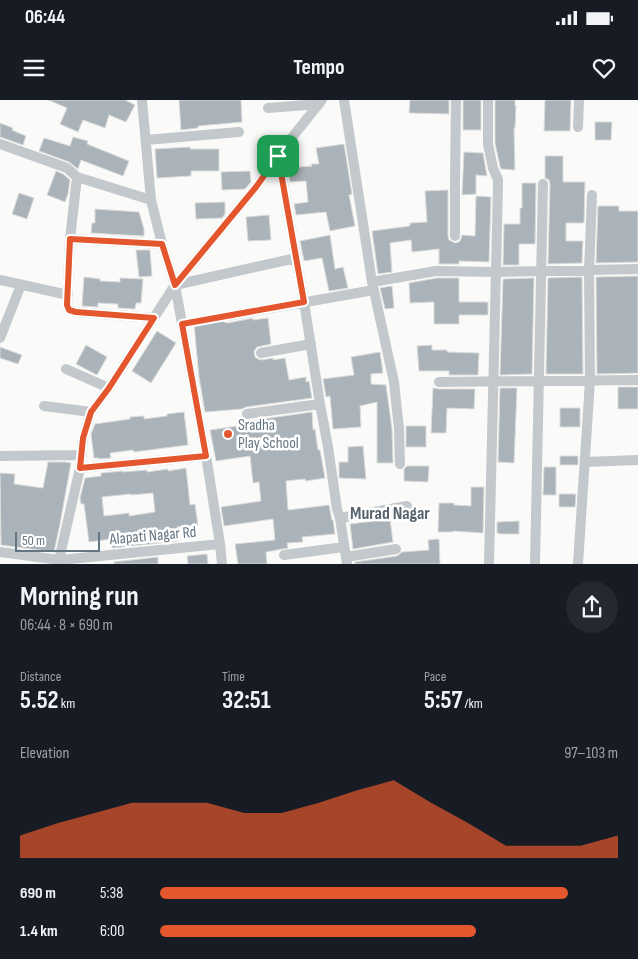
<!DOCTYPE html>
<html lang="en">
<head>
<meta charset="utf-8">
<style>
	:root { --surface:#171b24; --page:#242831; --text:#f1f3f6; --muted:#9ea1a6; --accent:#e4572e }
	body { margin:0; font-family:"Sofia Sans Condensed",sans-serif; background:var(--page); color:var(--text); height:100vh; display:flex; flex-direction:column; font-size:19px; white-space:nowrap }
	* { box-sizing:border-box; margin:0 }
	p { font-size:16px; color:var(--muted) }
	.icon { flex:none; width:28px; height:28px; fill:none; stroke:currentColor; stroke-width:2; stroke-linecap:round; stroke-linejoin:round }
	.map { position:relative; height:464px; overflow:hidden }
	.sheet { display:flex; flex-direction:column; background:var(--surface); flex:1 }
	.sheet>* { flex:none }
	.scale { position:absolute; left:15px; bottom:12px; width:85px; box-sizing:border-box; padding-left:5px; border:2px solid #657683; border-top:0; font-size:14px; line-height:18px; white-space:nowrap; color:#657683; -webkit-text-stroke:4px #fff; paint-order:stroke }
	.pin { position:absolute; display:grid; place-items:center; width:42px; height:42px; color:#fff; margin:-21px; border-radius:10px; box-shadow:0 2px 8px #0006 }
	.round { display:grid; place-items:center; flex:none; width:52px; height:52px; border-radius:26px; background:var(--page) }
	.head { display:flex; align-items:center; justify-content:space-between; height:85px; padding:0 20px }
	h1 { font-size:28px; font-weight:700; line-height:38px }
	.stats { display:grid; grid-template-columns:repeat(3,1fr); gap:8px; height:85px; padding:5px 20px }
	.stats div { display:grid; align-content:center }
	.stats b { font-size:25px; font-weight:700 }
	.stats small { font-size:14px; font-weight:400 }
	.stats p { font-size:14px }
	.chart { height:140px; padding:10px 20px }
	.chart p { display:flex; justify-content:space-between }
	.chart svg { width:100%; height:90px; margin-top:5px; fill:var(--accent); opacity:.7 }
	ul { padding:0 20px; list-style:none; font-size:16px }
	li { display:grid; grid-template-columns:80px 60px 1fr; align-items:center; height:38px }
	li i { height:12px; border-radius:6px; background:var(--accent) }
	.status { display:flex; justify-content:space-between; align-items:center; height:35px; padding:0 25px; background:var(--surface); direction:ltr }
	.status svg { height:14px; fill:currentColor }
	header { display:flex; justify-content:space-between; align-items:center; height:65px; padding:0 20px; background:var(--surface); font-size:22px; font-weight:700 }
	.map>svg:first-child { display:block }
	.building { fill:#aab3b9; stroke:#dcdcda; fill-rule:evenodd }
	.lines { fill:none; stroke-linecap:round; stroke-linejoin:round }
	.path { stroke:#bbbfc2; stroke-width:2; stroke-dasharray:2.5 2.5; stroke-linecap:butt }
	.minor { stroke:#c3c8cc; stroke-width:10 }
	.route-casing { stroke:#fff; stroke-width:10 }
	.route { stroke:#e4572e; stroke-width:6 }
	.poi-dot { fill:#e4572e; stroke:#fff; stroke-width:2 }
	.labels { text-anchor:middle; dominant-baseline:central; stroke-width:5; stroke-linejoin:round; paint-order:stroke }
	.poi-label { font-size:16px; fill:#657683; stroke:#fff; text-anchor:start }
	.street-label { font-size:16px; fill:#657683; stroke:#fff }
	.neighbourhood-label { font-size:18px; font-weight:bold; fill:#57646e; stroke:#fff }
</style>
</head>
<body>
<div class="status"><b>06:44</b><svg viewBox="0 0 49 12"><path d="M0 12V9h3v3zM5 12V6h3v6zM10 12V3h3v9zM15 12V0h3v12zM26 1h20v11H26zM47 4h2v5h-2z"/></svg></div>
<header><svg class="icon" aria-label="menu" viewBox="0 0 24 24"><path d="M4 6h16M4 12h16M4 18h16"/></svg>Tempo<svg class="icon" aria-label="heart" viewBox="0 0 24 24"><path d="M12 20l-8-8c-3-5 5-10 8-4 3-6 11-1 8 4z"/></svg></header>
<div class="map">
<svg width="638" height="464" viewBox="0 0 638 464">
	<rect width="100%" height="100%" fill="#fafaf8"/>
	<!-- building -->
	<path class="building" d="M48 0H125L135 5 126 22 109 15 105 28 83 20 78 32 60 24 67 8Z
		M179 0H241L242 22 198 26V28L181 30Z
		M410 0H449V14L409 13Z
		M463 0H481V30H463Z
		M495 0H515V6H516L515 28H514L515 70 501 69 500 66 495 43Z
		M545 0H571L570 31H544Z
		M595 22H612L611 40H595Z
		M0 23 13 28 12 30 26 36 23 45 0 37Z
		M73 37 88 41 87 44 129 61 123 76 81 60 78 69 69 62 39 51 44 38 70 46Z
		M344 44 352 94 349 95 355 126 330 131 326 112 296 115 294 104 308 102 306 81 290 82 288 68 312 66 311 64H319L316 48Z
		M190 47V49H219V71H191V76L157 78 155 49Z
		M464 52 483 53 487 76 476 75V94L462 95Z
		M545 56H563V82H585L584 123H566V141H583L582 163 548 164 550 84 549 80 545 78Z
		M56 71 63 74 70 80 68 94 65 102 47 95Z
		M250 71 251 82 245 89 222 90 221 72Z
		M522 83H536L535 144H519V165H503L504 124H520V108H522Z
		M448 90V136L449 140 455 143 459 142 461 139 462 135 475 136 476 96 491 97 489 162 459 161V164H439V149L412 152 411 140 390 143 392 172 378 174 372 131 410 126V123L427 122 425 91Z
		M19 93 34 98 27 119 12 114Z
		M225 102V114L222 118 196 119 195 103Z
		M598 106H619V111H638V162L596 163Z
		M95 109 139 112 144 129V136L91 133 92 123H95Z
		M269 115 271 140 248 141 246 117Z
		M330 135 335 169 343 167 348 188 329 191 322 158 304 161 300 141Z
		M136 150H150L152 176 139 177Z
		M638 176V273L597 274 596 177Z
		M84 177 100 179V181L120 182V178L143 179 141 203H136L135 209 118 208V204L98 203V207L82 206Z
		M582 177 583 274H546L548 178Z
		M437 178H459V202H488V215H459V224H434V202L410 203 409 183Z
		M534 178 532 274 500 275 503 179Z
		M392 186 394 208 385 209 380 188Z
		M253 218V220L268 218 271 244 257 247 254 251 255 257 258 259 262 260 273 258V260L285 258 289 280 306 277V282L309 281 312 298 246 307 242 309 205 312 199 277 194 224 222 220 224 222 228 223Z
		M157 231 176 243 151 283 132 271Z
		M86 245 107 257 97 275 76 264Z
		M432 245V250H447V252L479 253 478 275H449V271H419L417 246Z
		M0 247 22 255 18 264 0 258Z
		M380 252 383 273 371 274V284L386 285 392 329 393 363H377V302L360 306 361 327 333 329 330 296 326 297 323 279 354 275 351 257Z
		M618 287H638V309H618Z
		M433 288 439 289H475L474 309 447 308 446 333H431Z
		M500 288H517L514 363 498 362Z
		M560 308H580V327H560Z
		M184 312 188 345 134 352 133 350 110 353 111 358 99 359V358H94L91 334 95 324 130 319V317L144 316V319L167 316V314Z
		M312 312 313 330 315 329 318 350H320L325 378 306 381 305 379 286 381 288 410 329 405 332 420H333L335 434 302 437 303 442 287 443 288 448 266 452 267 464H238L235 444 275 440 273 419 224 426 221 407 261 401 259 382 253 383 250 356 216 361 210 330 245 325 244 320 248 321Z
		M406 326H426V347H406Z
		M363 346 366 379 339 378V362H348V347Z
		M560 356H578V365H560Z
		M48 362H65L71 363 60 424 54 452 1 445 0 373 15 374 14 384 43 388Z
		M407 366H429L428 382 404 381V369Z
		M544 367H556V395H543Z
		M186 368 190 405 195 404 198 425 177 427 179 441 112 448 111 439 89 442 84 404H81L80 398 85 378 101 376V373L123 371V372L147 370V372L168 369V371ZM153 393 155 412 129 416V413L104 416 102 397 131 394V395Z
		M471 387H484L483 433 453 431V432H438L439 403H454V405L471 406Z
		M559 394H576L575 407H559Z
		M390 419 393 442 353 449 350 424Z
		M519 421V434H499V433H497V422Z
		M439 439 440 464H355V462L397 456 402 452 429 450 428 440Z
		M207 454 208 464H188L187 456Z
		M158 457V464H114V462Z"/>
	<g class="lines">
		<!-- path -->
		<path class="path" d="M192 222 217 218"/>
		<!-- minor -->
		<path class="minor" d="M142 0 151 100 162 144 175 185 206 356 220 444 222 464
			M344 0 372 182 394 282 399 329 400 364
			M488 0V44L493 68 498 80V85L489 464
			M268 8 319 4
			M578 27 579 0
			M146 40 239 32
			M0 44 67 68 77 77 151 100
			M278 55 304 202 320 304 328 347 337 409 340 418 347 464
			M77 77 70 139 67 205 69 210 76 212 154 218
			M455 136V81L456 0
			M70 139 162 144
			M0 180 68 195
			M372 182 436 171 496 172 638 169
			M175 185 296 158
			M227 216 374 190
			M0 238 21 185
			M261 253 311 244
			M66 269 109 288
			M439 282 638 280
			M44 306 91 312
			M247 314 320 304
			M0 356 82 355
			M585 362 638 360
			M80 368 206 356
			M340 418 407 406
			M0 452 60 460 220 444
			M284 455 344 447
			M346 457 396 449
			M58 464 80 368 83 338 91 312 109 288 175 185 256 87 278 55 322 0
			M535 464 543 84
			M578 464 590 281 589 170 592 95"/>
	</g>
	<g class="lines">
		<!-- route casing -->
		<g class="route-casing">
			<path id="route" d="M278 56 304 202 182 224 206 356 80 368 83 338 91 312 109 288 154 218 76 212 69 210 67 205 70 139 162 144 175 185 256 87Z"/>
		</g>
		<!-- route -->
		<use href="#route" class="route"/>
	</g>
	<!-- markers -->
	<circle class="poi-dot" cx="228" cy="334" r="5"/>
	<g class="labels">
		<!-- poi labels -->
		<g class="poi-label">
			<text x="238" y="325">Sradha<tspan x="238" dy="18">Play School</tspan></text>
		</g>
		<!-- street labels -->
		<g class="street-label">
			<text transform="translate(153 436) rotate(-5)">Alapati Nagar Rd</text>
		</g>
		<!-- neighbourhood labels -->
		<g class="neighbourhood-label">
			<text x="390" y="413">Murad Nagar</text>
		</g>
	</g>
</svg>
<div class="scale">50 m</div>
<div class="pin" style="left:278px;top:56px;background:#1e9e55"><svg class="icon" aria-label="arrive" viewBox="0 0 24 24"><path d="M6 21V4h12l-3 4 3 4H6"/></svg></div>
</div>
<section class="sheet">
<div class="head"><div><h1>Morning run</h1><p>06:44 · 8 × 690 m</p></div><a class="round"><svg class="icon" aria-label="share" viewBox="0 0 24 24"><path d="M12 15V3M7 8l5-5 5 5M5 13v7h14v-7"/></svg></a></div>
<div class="stats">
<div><p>Distance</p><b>5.52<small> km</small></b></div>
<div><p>Time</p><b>32:51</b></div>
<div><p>Pace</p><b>5:57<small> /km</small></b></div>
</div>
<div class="chart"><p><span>Elevation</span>97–103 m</p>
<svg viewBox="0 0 160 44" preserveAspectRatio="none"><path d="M0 44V33L10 27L20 22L30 17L40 17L50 17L60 22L70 22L80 17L90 11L100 6L110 17L120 27L130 38L140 38L150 38L160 33V44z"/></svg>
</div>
<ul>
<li><b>690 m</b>5:38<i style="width:89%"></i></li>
<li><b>1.4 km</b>6:00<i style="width:69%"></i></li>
</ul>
</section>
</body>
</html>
